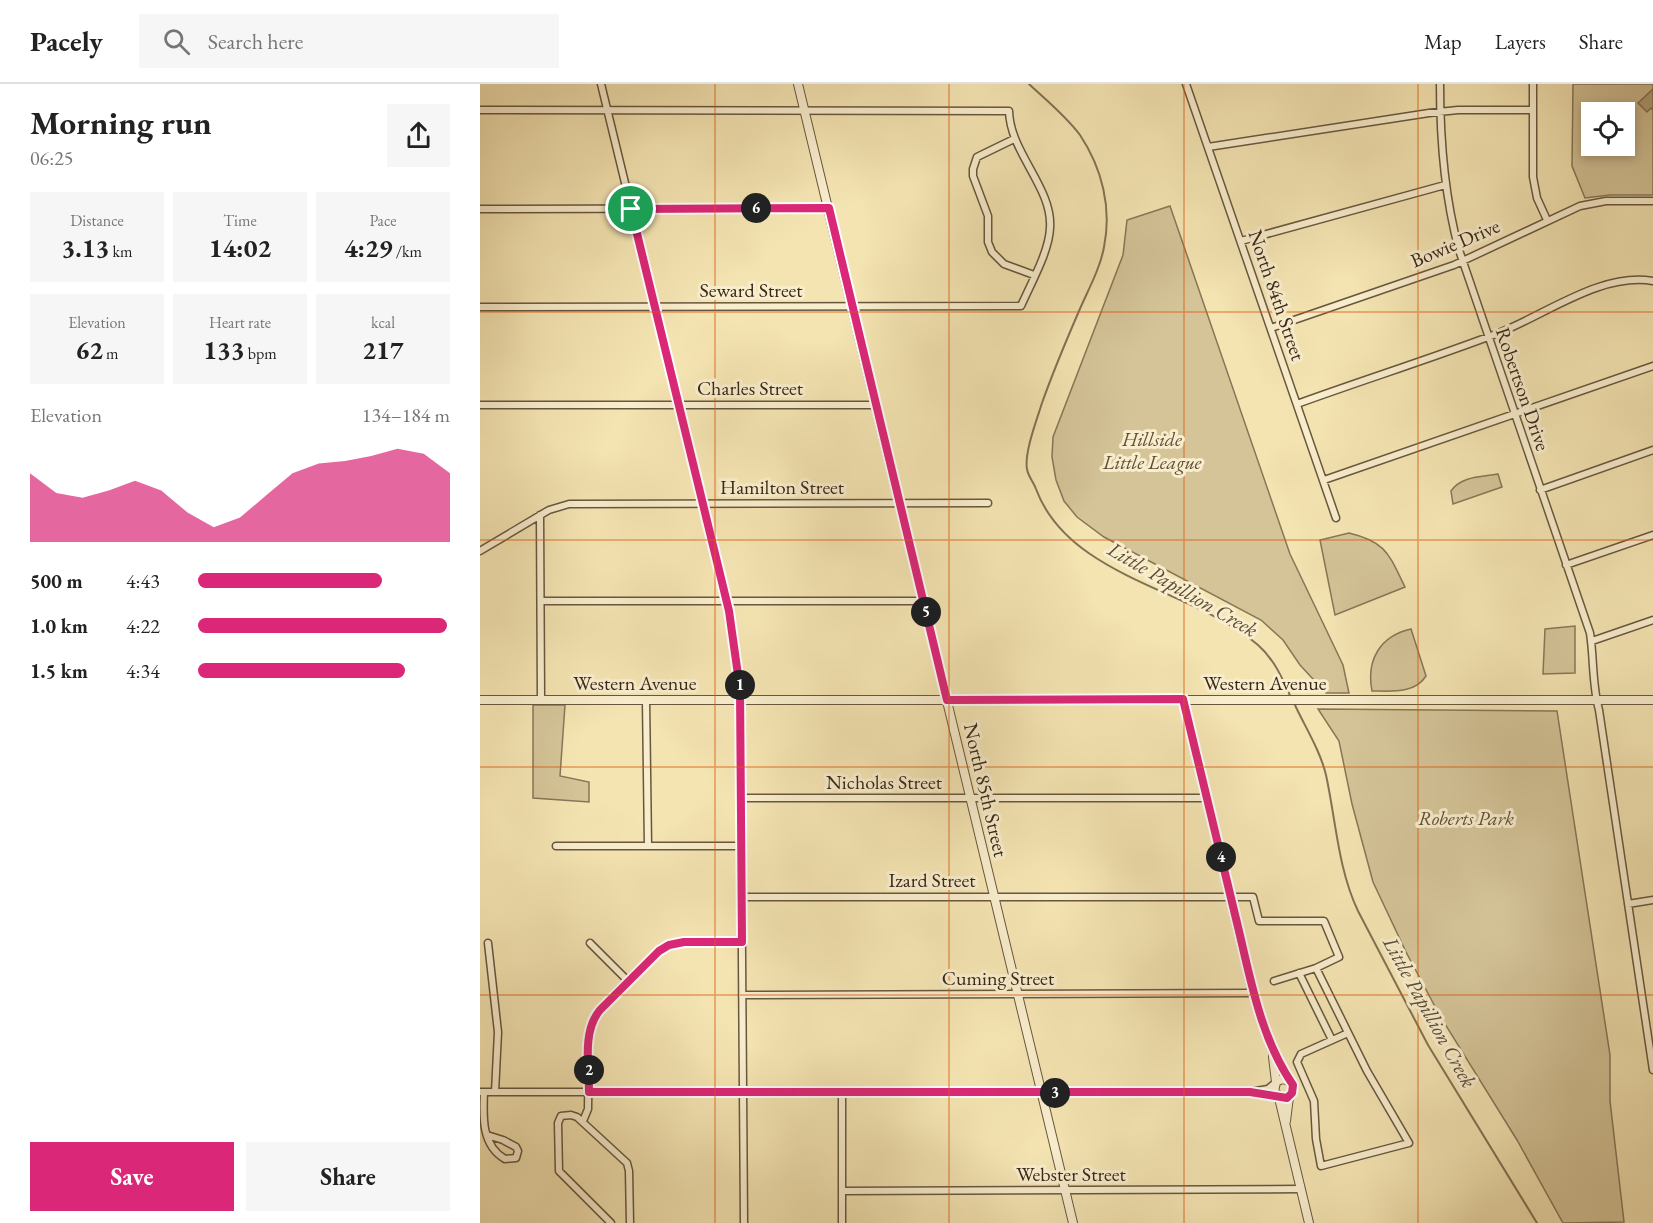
<!DOCTYPE html>
<html lang="en">
<head>
<meta charset="utf-8">
<style>
	:root { --surface:#fff; --page:#f6f6f6; --text:#222; --muted:#767676; --line:#e0e0e0; --accent:#db2777 }
	body { margin:0; font-family:"EB Garamond",serif; background:var(--page); color:var(--text); height:100vh; display:flex; flex-direction:column; font-size:22px; white-space:nowrap }
	* { box-sizing:border-box; margin:0 }
	p { font-size:20px; color:var(--muted) }
	.icon { flex:none; width:33px; height:33px; fill:none; stroke:currentColor; stroke-width:2; stroke-linecap:round; stroke-linejoin:round }
	.map { position:relative; flex:1; overflow:hidden }
	.drawer { display:flex; flex-direction:column; background:var(--surface); width:480px }
	.drawer>* { flex:none }
	.buttons { position:absolute; left:1101px; top:18px; display:grid; gap:12px }
	.buttons a { display:grid; place-items:center; width:54px; height:54px; border-radius:0px; background:var(--surface); box-shadow:0 3px 9px #0003; font-size:30px }
	.pin { position:absolute; display:grid; place-items:center; width:51px; height:51px; color:#fff; margin:-26px; border:3px solid #fff; border-radius:50%; box-shadow:0 2px 6px #0007 }
	.km { position:absolute; width:30px; height:30px; margin:-15px; border-radius:50%; background:#222; color:#fff; font-size:16px; line-height:30px; text-align:center }
	.round { display:grid; place-items:center; flex:none; width:63px; height:63px; border-radius:0px; background:var(--page) }
	.summary { display:flex; align-items:center; justify-content:space-between; height:102px; padding:0 30px }
	h1 { font-size:33px; font-weight:700; line-height:45px }
	.figures { display:grid; grid-template-columns:repeat(3,1fr); gap:9px; height:102px; padding:6px 30px }
	.figures div { display:grid; align-content:center; border-radius:0px; background:var(--page); text-align:center }
	.figures b { font-size:26px; font-weight:700 }
	.figures small { font-size:16px; font-weight:400 }
	.figures p { font-size:16px }
	.chart { height:168px; padding:12px 30px }
	.chart p { display:flex; justify-content:space-between }
	.chart svg { width:100%; height:108px; margin-top:6px; fill:var(--accent); opacity:.7 }
	.primary-button { display:flex; gap:12px; margin-top:auto; padding:12px 30px }
	.primary-button a { flex:1; height:69px; border-radius:0px; background:var(--accent); color:#fff; font-size:24px; font-weight:700; line-height:69px; text-align:center }
	.primary-button a+a { background:var(--page); color:var(--text) }
	ul { padding:0 30px; list-style:none; font-size:20px }
	li { display:grid; grid-template-columns:96px 72px 1fr; align-items:center; height:45px }
	li i { height:15px; border-radius:8px; background:var(--accent) }
	header { display:flex; align-items:center; gap:36px; box-sizing:border-box; height:84px; padding:0 30px; background:var(--surface); border-bottom:2px solid var(--line) }
	header strong { font-size:28px }
	nav { display:flex; gap:33px; margin-inline-start:auto; font-size:21px }
	.search { width:420px; height:54px; background:var(--page); display:flex; align-items:center; gap:15px; box-sizing:border-box; padding:0 21px; border-radius:0px; color:var(--muted); font-size:22px }
	main { display:flex; flex:1; min-height:0 }
	.map>svg:first-child { display:block }
	.green { fill:#d4c498; stroke:#867658; stroke-width:1.5; fill-rule:evenodd }
	.water { fill:#b4a47d; stroke:#827254; stroke-width:1.5 }
	.lines { fill:none; stroke-linecap:round; stroke-linejoin:round }
	.stream { stroke:#827254; stroke-width:2 }
	.minor-casing { stroke:#67573e; stroke-width:9 }
	.tertiary-casing { stroke:#67573e; stroke-width:10 }
	.minor { stroke:#f8edcd; stroke-width:6 }
	.tertiary { stroke:#f8edcd; stroke-width:8 }
	.route-casing { stroke:#fff; stroke-width:12 }
	.route { stroke:#db2777; stroke-width:8 }
	.grid { fill:none; stroke:#df570d; stroke-width:1.5; stroke-opacity:0.55 }
	.labels { text-anchor:middle; dominant-baseline:central; stroke-width:6; stroke-linejoin:round; paint-order:stroke }
	.street-label { font-size:20px; fill:#382817; stroke:#f8edcd }
	.park-label { font-size:20px; font-style:italic; fill:#5f4f37; stroke:#f8edcd }
	.water-label { font-size:21px; font-style:italic; fill:#5d4d36; stroke:#f8edcd }
</style>
</head>
<body>
<header>
<strong>Pacely</strong>
<div class="search"><svg class="icon" aria-label="search" viewBox="0 0 24 24"><circle cx="10" cy="10" r="6"/><path d="M15 15l6 6"/></svg>Search here</div>
<nav><a>Map</a><a>Layers</a><a>Share</a></nav>
</header>
<main>
<section class="drawer">
<div class="summary"><div><h1>Morning run</h1><p>06:25</p></div><a class="round"><svg class="icon" aria-label="share" viewBox="0 0 24 24"><path d="M12 15V3M7 8l5-5 5 5M5 13v7h14v-7"/></svg></a></div>
<div class="figures">
<div><p>Distance</p><b>3.13<small> km</small></b></div>
<div><p>Time</p><b>14:02</b></div>
<div><p>Pace</p><b>4:29<small> /km</small></b></div>
</div>
<div class="figures">
<div><p>Elevation</p><b>62<small> m</small></b></div>
<div><p>Heart rate</p><b>133<small> bpm</small></b></div>
<div><p>kcal</p><b>217</b></div>
</div>
<div class="chart"><p><span>Elevation</span>134–184 m</p>
<svg viewBox="0 0 160 44" preserveAspectRatio="none"><path d="M0 44V16L10 24L20 26L30 23L40 19L50 23L60 32L70 38L80 34L90 25L100 16L110 12L120 11L130 9L140 6L150 8L160 16V44z"/></svg>
</div>
<ul>
<li><b>500 m</b>4:43<i style="width:73%"></i></li>
<li><b>1.0 km</b>4:22<i style="width:99%"></i></li>
<li><b>1.5 km</b>4:34<i style="width:82%"></i></li>
</ul>
<div class="primary-button"><a>Save</a><a>Share</a></div>
</section>
<div class="map">
<svg width="1173" height="1139" viewBox="0 0 1173 1139">
	<rect width="100%" height="100%" fill="#f4e4b2"/>
	<filter id="stains"><feTurbulence type="fractalNoise" baseFrequency=".00333" numOctaves="4"/><feColorMatrix values="0 0 0 0 .2 0 0 0 0 .09 0 0 0 0 .02 0 0 0 .5 -.17"/></filter>
	<radialGradient id="worn" r=".72"><stop offset=".6" stop-color="#630" stop-opacity="0"/><stop offset="1" stop-color="#630" stop-opacity=".3"/></radialGradient>
	<!-- green -->
	<path class="green" d="M1093 0H1173V111H1130L1105 114 1092 82ZM1112 28H1144V62H1112Z
		M690 122 810 470 863 581 869 609H846L820 581 803 556 781 536 624 453 597 433 584 417 576 396 572 373 573 353 643 171 647 136Z
		M1018 390 1022 403 973 420 971 407C981 392 1001 393 1018 390Z
		M869 449C907 458 909 471 925 503L855 531 840 456Z
		M1095 542V589L1063 590 1065 545Z
		M931 545 946 592C935 610 911 607 892 607 886 576 900 552 931 545Z
		M53 621H85L80 692 109 698V718L53 714Z
		M838 625 1077 627 1130 971V1017L1144 1138 1083 1139 1037 1056 960 932 926 868 893 798 872 720 859 657Z"/>
	<!-- water -->
	<path class="water" d="M1173 5V26L1171 24 1167 28 1158 19Z"/>
	<g class="lines">
		<!-- stream -->
		<path class="stream" d="M549 0C566 16 586 32 600 51 622 84 632 124 624 163 620 185 608 206 599 227 586 257 573 288 562 319 557 335 544 369 547 385 548 392 554 399 556 405 589 494 713 505 778 561 794 575 803 595 811 614
			M814 619C825 643 840 666 846 691 856 737 858 785 878 827L948 961 1057 1139"/>
		<!-- minor casing -->
		<g class="minor-casing">
			<path id="minor" d="M121 0 249 527 260 605 264 1139
				M706 0 856 434
				M960 0C960 57 964 111 979 166L1110 549C1114 575 1112 601 1119 626L1173 986
				M1053 0V93L1057 114 1067 136
				M0 26 529 27C530 69 573 104 570 144 569 168 551 199 541 222L0 223
				M534 55 497 73 493 85V92L508 132V158L512 168 524 180 554 191
				M728 63 949 29 978 26H1053
				M0 125 349 124
				M761 157 965 101
				M791 244 974 181 1100 122 1126 117H1173
				M817 320C883 296 950 275 1016 250 1064 232 1120 188 1173 197
				M0 321H397
				M844 396 1173 282
				M1060 406 1173 366
				M60 431 61 616
				M0 467 69 426 89 420 508 419
				M1086 481 1173 451
				M61 517H443
				M1112 557 1173 536
				M166 616 168 762
				M261 714H727
				M76 762H261
				M262 813H773L779 837H844L859 873 836 884 794 897
				M1148 820 1173 816
				M8 859 18 948 15 1008
				M110 859 148 897
				M836 884 887 987 929 1059 841 1082 836 1055 834 1017 817 978 821 970 868 949
				M819 889 852 956
				M262 911 773 909
				M776 1007 788 1005 794 1000
				M0 1008H770L797 1012
				M4 1008C3 1032 1 1061 25 1075L36 1074 38 1067 36 1063 23 1056 7 1051
				M103 1037 108 1025 109 951C114 922 158 888 179 867 199 853 237 857 262 858
				M362 1107 821 1105
				M131 1139 79 1087 78 1039 81 1032 91 1031 97 1033 147 1079 149 1087 150 1139
				M362 1139V1009"/>
		</g>
		<!-- tertiary casing -->
		<g class="tertiary-casing">
			<path id="tertiary" d="M318 0 593 1139
				M703 615 773 909 792 965 807 996
				M0 616H1173
				M793 973 796 998 794 1008 802 1014 811 1011 813 1004 810 997 802 995 796 998
				M799 1014 829 1139
				M806 1037 809 1013"/>
		</g>
		<!-- minor -->
		<use href="#minor" class="minor"/>
		<!-- tertiary -->
		<use href="#tertiary" class="tertiary"/>
	</g>
	<g class="lines">
		<!-- route casing -->
		<g class="route-casing">
			<path id="route" d="M349 124 467 616 703 615C721 691 739 767 758 843 771 897 781 955 813 1001L812 1009 807 1014 770 1008H109C109 983 102 947 120 926L179 867 189 861 204 858H262L260 605 249 527 151 125Z"/>
		</g>
		<!-- route -->
		<use href="#route" class="route"/>
	</g>
	<!-- grid -->
	<path class="grid" d="M235 0V1139M469 0V1139M704 0V1139M938 0V1139M0 228H1173M0 456H1173M0 683H1173M0 911H1173"/>
	<g class="labels">
		<!-- street labels -->
		<g class="street-label">
			<text transform="translate(975 159) rotate(-23)">Bowie Drive</text>
			<text x="271" y="206">Seward Street</text>
			<text transform="translate(797 211) rotate(71)">North 84th Street</text>
			<text x="270" y="304">Charles Street</text>
			<text transform="translate(1043 305) rotate(71)">Robertson Drive</text>
			<text x="302" y="403">Hamilton Street</text>
			<text x="155" y="599">Western Avenue</text>
			<text x="785" y="599">Western Avenue</text>
			<text x="404" y="698">Nicholas Street</text>
			<text transform="translate(506 706) rotate(77)">North 85th Street</text>
			<text x="452" y="796">Izard Street</text>
			<text x="518" y="894">Cuming Street</text>
			<text x="591" y="1090">Webster Street</text>
		</g>
		<!-- park labels -->
		<g class="park-label">
			<text x="672" y="355">Hillside<tspan x="672" dy="23">Little League</tspan></text>
			<text x="986" y="734">Roberts Park</text>
		</g>
		<!-- water labels -->
		<g class="water-label">
			<text transform="translate(703 505) rotate(30)">Little Papillion Creek</text>
			<text transform="translate(950 928) rotate(61)">Little Papillion Creek</text>
		</g>
	</g>
	<rect width="100%" height="100%" filter="url(#stains)"/>
	<rect width="100%" height="100%" fill="url(#worn)"/>
</svg>
<div class="buttons">
<a><svg class="icon" aria-label="locate" viewBox="0 0 24 24"><circle cx="12" cy="12" r="6"/><path d="M12 2v4M12 18v4M2 12h4M18 12h4"/></svg></a>
</div>
<div class="pin" style="left:151px;top:125px;background:#1e9e55"><svg class="icon" aria-label="arrive" viewBox="0 0 24 24"><path d="M6 21V4h12l-3 4 3 4H6"/></svg></div>
<b class="km" style="left:260px;top:601px">1</b>
<b class="km" style="left:109px;top:986px">2</b>
<b class="km" style="left:575px;top:1009px">3</b>
<b class="km" style="left:741px;top:773px">4</b>
<b class="km" style="left:446px;top:528px">5</b>
<b class="km" style="left:276px;top:124px">6</b>
</div>
</main>
</body>
</html>
